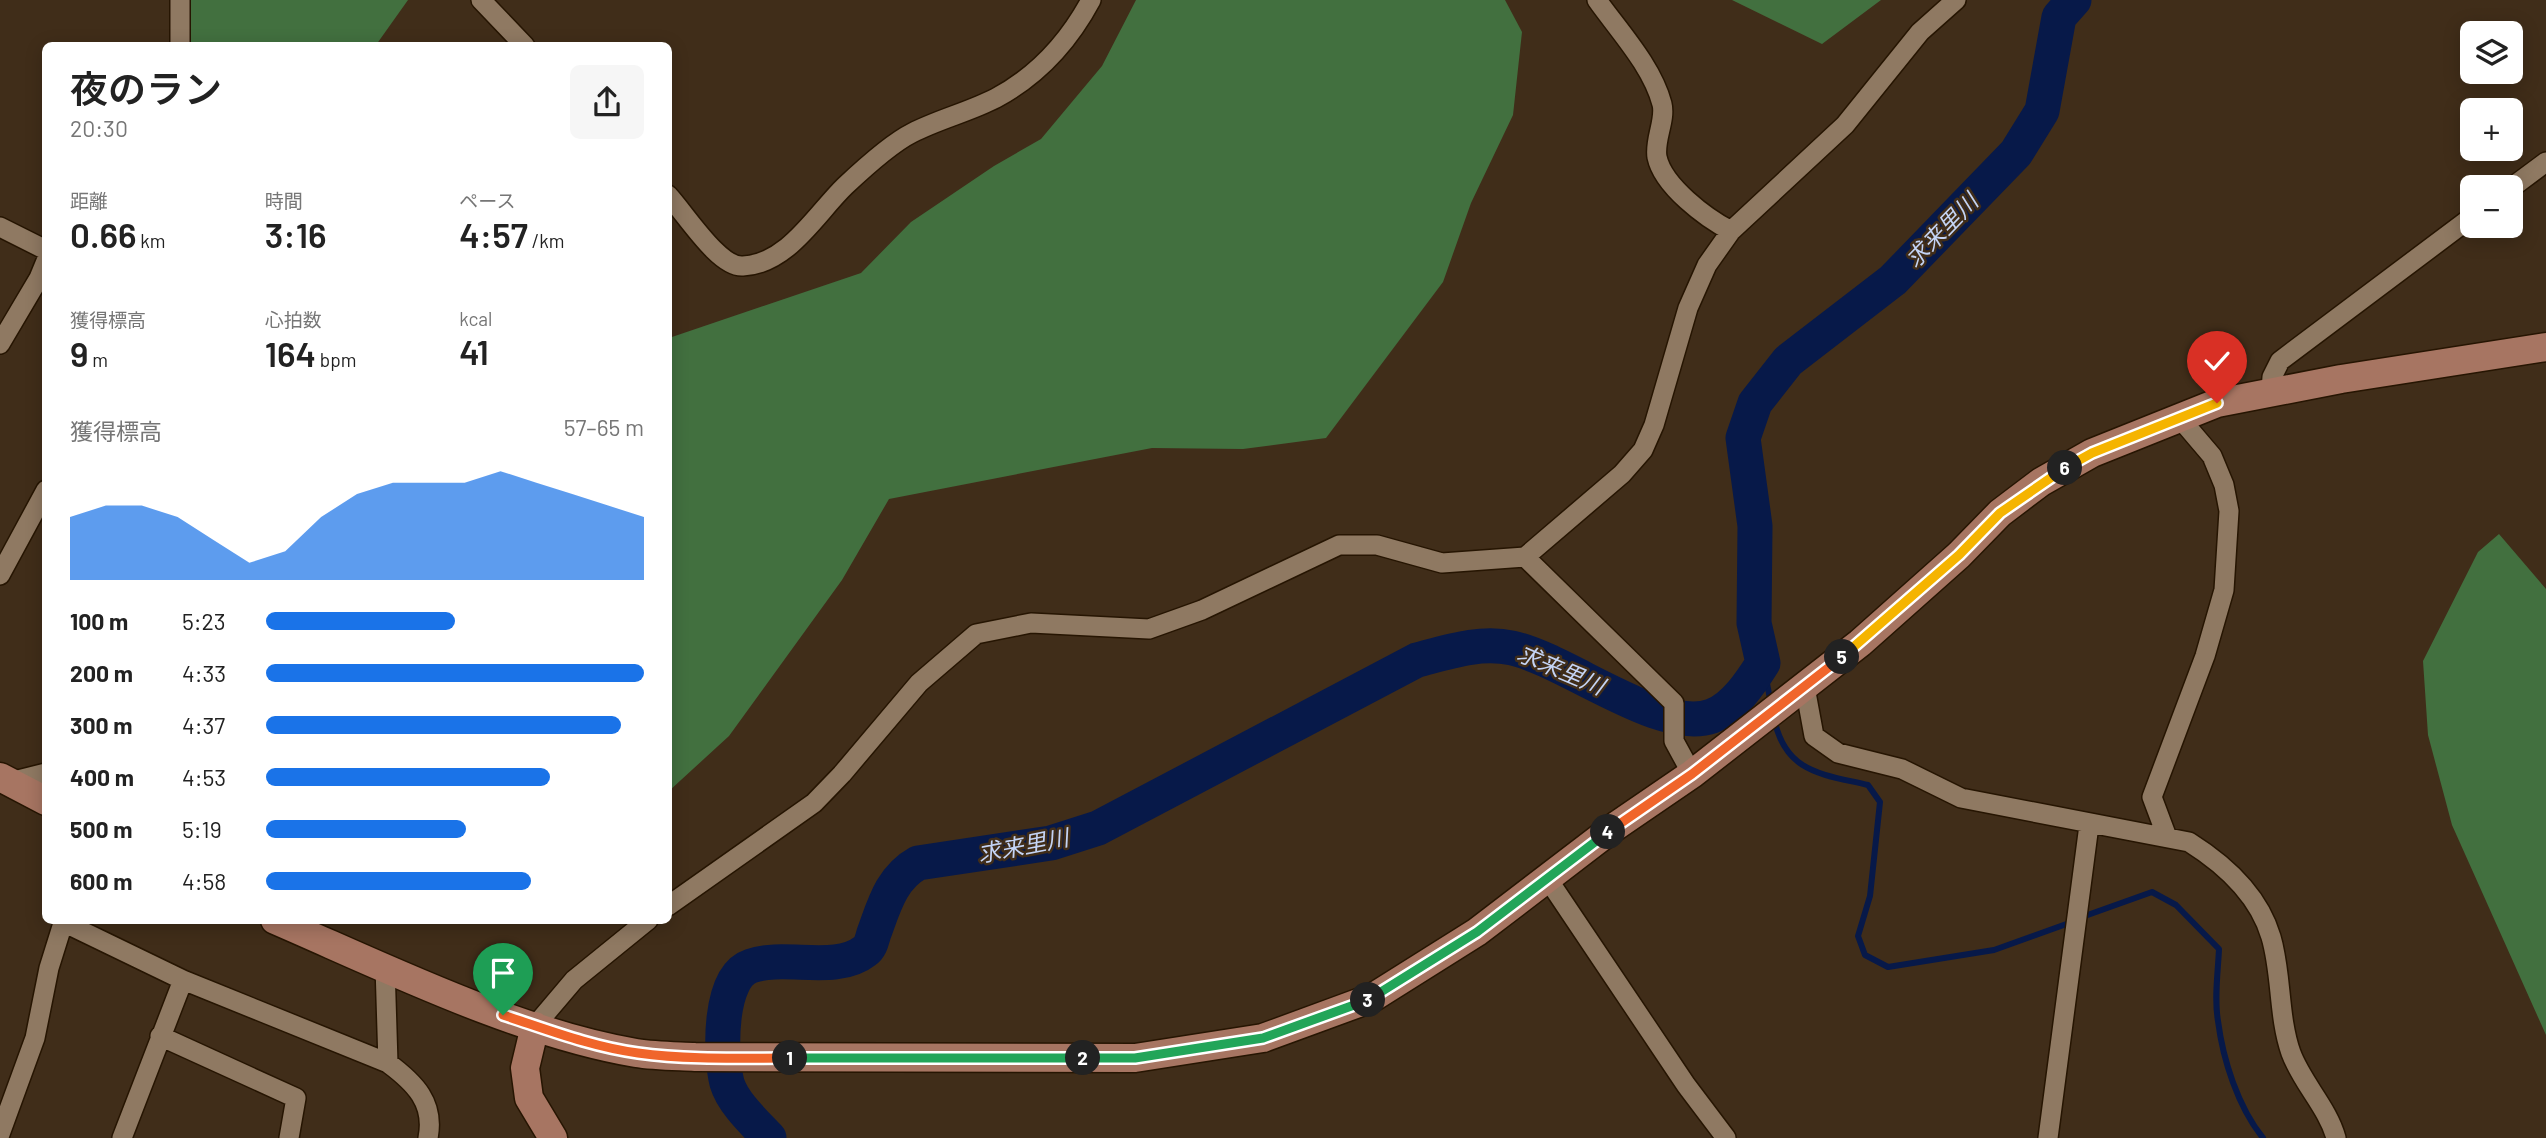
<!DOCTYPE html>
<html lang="ja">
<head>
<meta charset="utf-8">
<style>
	:root { --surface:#fff; --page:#f6f6f6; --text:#222; --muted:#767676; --accent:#1a73e8 }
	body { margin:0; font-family:Barlow,"Noto Sans JP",sans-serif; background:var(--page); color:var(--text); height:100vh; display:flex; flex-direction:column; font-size:26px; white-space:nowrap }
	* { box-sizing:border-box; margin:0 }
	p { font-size:23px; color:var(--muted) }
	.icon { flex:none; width:38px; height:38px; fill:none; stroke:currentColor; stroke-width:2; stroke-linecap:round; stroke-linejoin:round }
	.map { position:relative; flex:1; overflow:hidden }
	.panel { position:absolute; left:42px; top:42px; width:630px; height:882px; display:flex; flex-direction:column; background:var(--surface); border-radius:10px; box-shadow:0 4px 18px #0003 }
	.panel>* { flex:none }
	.controls { position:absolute; left:2460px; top:21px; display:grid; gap:14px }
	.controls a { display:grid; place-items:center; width:63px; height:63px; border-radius:10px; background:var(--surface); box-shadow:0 4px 18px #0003; font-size:35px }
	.pin { position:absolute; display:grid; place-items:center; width:60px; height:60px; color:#fff; margin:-72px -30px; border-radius:50% 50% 50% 0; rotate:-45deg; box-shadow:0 0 7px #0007 }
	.pin .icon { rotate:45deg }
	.km { position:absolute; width:35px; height:35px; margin:-18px; border-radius:50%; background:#222; color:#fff; font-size:19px; line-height:35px; text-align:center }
	.round { display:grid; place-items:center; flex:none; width:74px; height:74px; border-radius:10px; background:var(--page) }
	.summary { display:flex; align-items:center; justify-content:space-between; height:119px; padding:0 28px }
	h1 { font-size:38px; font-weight:600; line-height:52px }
	.metrics { display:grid; grid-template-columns:repeat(3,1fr); gap:10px; height:119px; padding:7px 28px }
	.metrics div { display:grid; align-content:center }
	.metrics b { font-size:35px; font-weight:600 }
	.metrics small { font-size:19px; font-weight:400 }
	.metrics p { font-size:19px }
	.chart { height:196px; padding:14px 28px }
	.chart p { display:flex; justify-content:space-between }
	.chart svg { width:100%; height:126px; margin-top:7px; fill:var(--accent); opacity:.7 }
	ul { padding:0 28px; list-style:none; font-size:23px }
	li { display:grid; grid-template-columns:112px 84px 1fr; align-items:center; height:52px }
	li i { height:18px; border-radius:9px; background:var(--accent) }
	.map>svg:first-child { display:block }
	.forest { fill:#42703f }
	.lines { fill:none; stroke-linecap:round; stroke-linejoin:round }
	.stream { stroke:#071949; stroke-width:6 }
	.river { stroke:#071949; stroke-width:35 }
	.street-casing { stroke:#261502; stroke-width:22 }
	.secondary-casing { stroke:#261502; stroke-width:31 }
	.street { stroke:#8f7962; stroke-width:19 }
	.secondary { stroke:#a77562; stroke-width:28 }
	.split-1-casing { stroke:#fff; stroke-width:14 }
	.split-2-casing { stroke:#fff; stroke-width:14 }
	.split-3-casing { stroke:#fff; stroke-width:14 }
	.split-4-casing { stroke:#fff; stroke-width:14 }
	.split-5-casing { stroke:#fff; stroke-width:14 }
	.split-6-casing { stroke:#fff; stroke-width:14 }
	.split-7-casing { stroke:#fff; stroke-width:14 }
	.split-1 { stroke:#f0652b; stroke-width:9 }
	.split-2 { stroke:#22a559; stroke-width:9 }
	.split-3 { stroke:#22a559; stroke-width:9 }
	.split-4 { stroke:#22a559; stroke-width:9 }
	.split-5 { stroke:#f0652b; stroke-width:9 }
	.split-6 { stroke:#f5b400; stroke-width:9 }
	.split-7 { stroke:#f5b400; stroke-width:9 }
	.labels { text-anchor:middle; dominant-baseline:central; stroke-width:5; stroke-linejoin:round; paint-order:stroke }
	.water-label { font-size:23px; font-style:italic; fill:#c4d4f5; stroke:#402d19 }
</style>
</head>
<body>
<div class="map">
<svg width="2546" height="1138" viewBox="0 0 2546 1138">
	<rect width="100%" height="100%" fill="#402d19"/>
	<!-- forest -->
	<path class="forest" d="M189 0H408L376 45 188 46Z
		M1136 0H1505L1522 32 1513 115 1471 203 1443 282 1326 438 1243 449 1152 448 889 499 842 580 729 736 669 791V338L861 273 911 222 994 166 1041 139 1102 66Z
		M1732 0H1881L1822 44Z
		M2499 534 2546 589V1035L2452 825 2428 735 2423 661 2478 552Z"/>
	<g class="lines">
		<!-- stream -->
		<path class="stream" d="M1763 663 1771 704
			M1774 718C1785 773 1822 774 1868 785L1880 802 1870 896 1858 936 1865 955 1888 967 1994 950 2072 922
			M2082 917 2152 892 2176 905 2219 949C2218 972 2214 998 2218 1021 2223 1060 2238 1107 2263 1138"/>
		<!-- river -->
		<path class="river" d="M769 1138C755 1123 733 1103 727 1083 720 1056 718 977 751 966 785 954 836 974 865 951 871 947 872 939 874 933 884 906 891 878 918 863L1051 843 1098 828 1417 660C1448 652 1480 641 1512 648 1567 660 1661 735 1712 716 1734 708 1751 682 1763 663L1754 623 1755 526 1743 438 1755 403 1788 361 1893 280 2016 153 2042 111 2059 17 2074 0"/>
		<!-- street casing -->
		<g class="street-casing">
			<path id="street" d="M180 0V46
				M481 0 525 46
				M1597 0C1619 31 1652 66 1662 104 1666 120 1654 140 1657 157 1663 186 1706 218 1731 231
				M2511 188 2546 162
				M668 195C685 213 719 268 743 266 788 264 816 214 845 186 862 170 892 143 912 133 939 119 969 112 996 98 1037 76 1069 41 1091 0
				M0 227 46 250
				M0 344 39 278 46 261
				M2271 392 2272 377 2280 361 2473 216
				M1525 557 1674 703V741L1692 774
				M0 575 46 490
				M1805 687 1814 736 1838 753 1902 769 1961 798 2189 842C2224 864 2259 896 2271 937 2282 974 2278 1016 2291 1053 2302 1083 2328 1108 2336 1138
				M10 782 46 773
				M2167 837 2152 797 2205 656 2224 590 2229 511 2224 485 2212 456 2178 416
				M1547 878 1686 1085 1726 1138
				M668 906 814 803 842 774 919 683 976 634 1031 623 1149 629 1202 610 1339 545H1377L1442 563 1525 557 1622 474 1643 450 1654 425 1688 308 1707 265 1731 231 1845 125 1920 32 1956 0
				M63 922 183 980 388 1063C415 1083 435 1103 428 1138
				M385 966 388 1063
				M535 1026 574 980 648 920
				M160 1036 296 1098 289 1138
				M0 1134 35 1038 49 968 64 920
				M122 1138 183 980
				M2048 1138 2089 825"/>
		</g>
		<!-- secondary casing -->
		<g class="secondary-casing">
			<path id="secondary" d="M0 777 46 801
				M275 920C386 968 518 1033 636 1053 655 1056 675 1056 695 1057L1135 1058 1263 1038 1372 998 1477 932 1613 828 1692 774 1860 643 1959 555 2000 513 2041 482 2092 453 2217 403 2341 379 2546 347
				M535 1026 525 1068 529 1098 553 1138"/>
		</g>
		<!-- street -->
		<use href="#street" class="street"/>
		<!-- secondary -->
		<use href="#secondary" class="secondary"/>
	</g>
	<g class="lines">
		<!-- split-1 casing -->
		<g class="split-1-casing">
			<path id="split-1" d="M503 1015C546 1029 592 1047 638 1053 688 1060 740 1058 790 1058"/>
		</g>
		<!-- split-2 casing -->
		<g class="split-2-casing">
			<path id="split-2" d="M790 1058H1083"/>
		</g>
		<!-- split-3 casing -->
		<g class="split-3-casing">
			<path id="split-3" d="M1083 1058H1135L1263 1038 1368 1000"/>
		</g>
		<!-- split-4 casing -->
		<g class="split-4-casing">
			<path id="split-4" d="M1368 1000 1477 932 1608 832"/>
		</g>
		<!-- split-5 casing -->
		<g class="split-5-casing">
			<path id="split-5" d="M1608 832 1692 774 1842 657"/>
		</g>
		<!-- split-6 casing -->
		<g class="split-6-casing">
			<path id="split-6" d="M1842 657 1959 555 2000 513 2065 468"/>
		</g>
		<!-- split-7 casing -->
		<g class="split-7-casing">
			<path id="split-7" d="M2065 468 2092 453 2217 403"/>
		</g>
		<!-- split-1 -->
		<use href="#split-1" class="split-1"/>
		<!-- split-2 -->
		<use href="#split-2" class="split-2"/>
		<!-- split-3 -->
		<use href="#split-3" class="split-3"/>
		<!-- split-4 -->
		<use href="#split-4" class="split-4"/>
		<!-- split-5 -->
		<use href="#split-5" class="split-5"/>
		<!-- split-6 -->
		<use href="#split-6" class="split-6"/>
		<!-- split-7 -->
		<use href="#split-7" class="split-7"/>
	</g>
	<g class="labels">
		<!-- water labels -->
		<g class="water-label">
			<text transform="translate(1941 230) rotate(-46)">求来里川</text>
			<text transform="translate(1561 669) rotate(23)">求来里川</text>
			<text transform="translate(1023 845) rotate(-11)">求来里川</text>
		</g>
	</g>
</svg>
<div class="controls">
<a><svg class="icon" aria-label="layers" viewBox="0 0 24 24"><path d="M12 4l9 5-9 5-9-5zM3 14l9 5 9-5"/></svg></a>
<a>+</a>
<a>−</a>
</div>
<div class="pin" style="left:503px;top:1015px;background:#1e9e55"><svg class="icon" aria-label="arrive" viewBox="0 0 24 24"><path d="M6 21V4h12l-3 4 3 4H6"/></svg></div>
<div class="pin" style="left:2217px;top:403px;background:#d93025"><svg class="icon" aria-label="check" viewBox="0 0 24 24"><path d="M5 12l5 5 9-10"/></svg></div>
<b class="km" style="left:790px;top:1058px">1</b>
<b class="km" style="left:1083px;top:1058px">2</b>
<b class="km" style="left:1368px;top:1000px">3</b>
<b class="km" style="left:1608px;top:832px">4</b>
<b class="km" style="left:1842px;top:657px">5</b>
<b class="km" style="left:2065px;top:468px">6</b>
<section class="panel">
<div class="summary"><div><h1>夜のラン</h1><p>20:30</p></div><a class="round"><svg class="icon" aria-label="share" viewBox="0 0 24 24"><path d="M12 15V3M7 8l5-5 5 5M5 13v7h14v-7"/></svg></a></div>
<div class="metrics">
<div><p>距離</p><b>0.66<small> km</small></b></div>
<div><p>時間</p><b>3:16</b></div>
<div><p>ペース</p><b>4:57<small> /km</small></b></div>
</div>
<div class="metrics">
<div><p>獲得標高</p><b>9<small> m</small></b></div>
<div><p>心拍数</p><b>164<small> bpm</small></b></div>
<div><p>kcal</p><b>41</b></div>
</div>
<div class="chart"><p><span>獲得標高</span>57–65 m</p>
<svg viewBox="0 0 160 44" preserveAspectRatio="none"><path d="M0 44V22L10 18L20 18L30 22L40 30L50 38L60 34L70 22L80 14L90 10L100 10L110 10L120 6L130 10L140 14L150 18L160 22V44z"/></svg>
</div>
<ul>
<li><b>100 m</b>5:23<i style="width:50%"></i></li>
<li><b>200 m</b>4:33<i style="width:100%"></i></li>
<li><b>300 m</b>4:37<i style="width:94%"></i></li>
<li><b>400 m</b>4:53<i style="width:75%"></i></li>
<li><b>500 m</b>5:19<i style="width:53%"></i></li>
<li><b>600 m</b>4:58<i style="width:70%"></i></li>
</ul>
</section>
</div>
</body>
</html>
